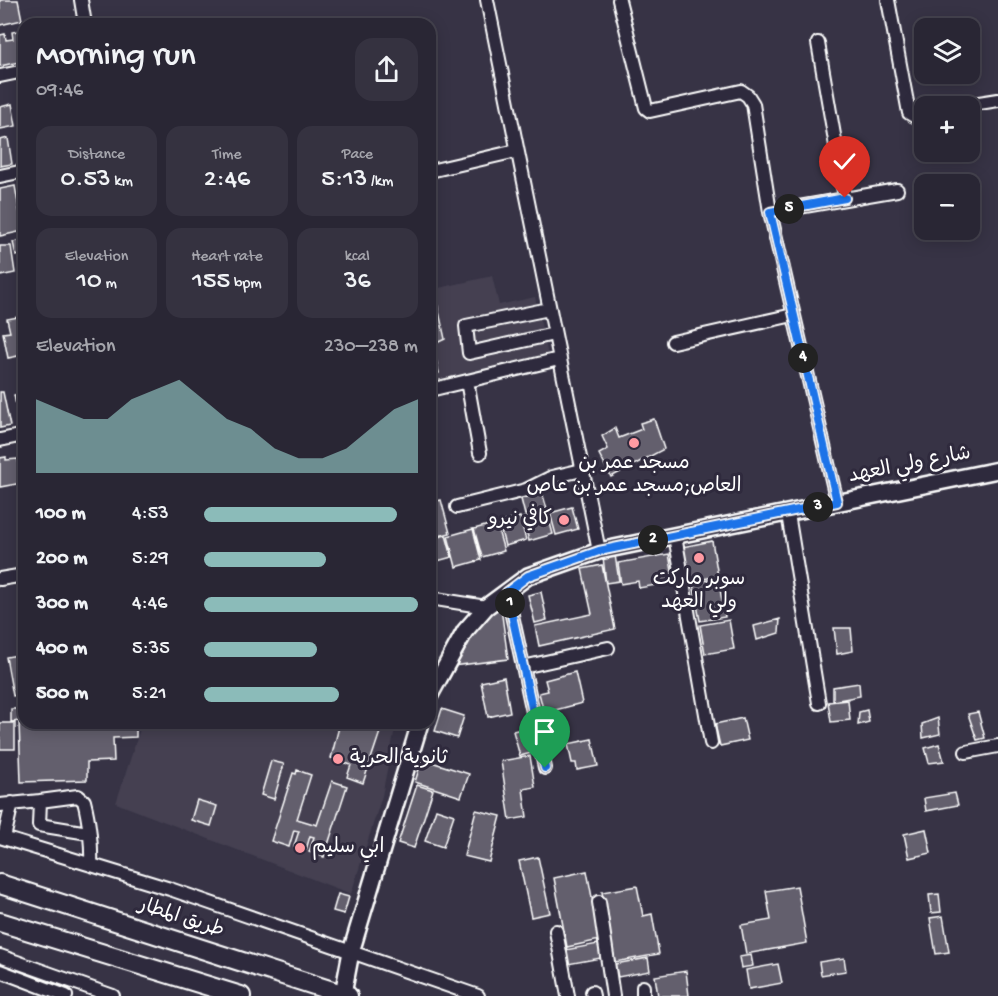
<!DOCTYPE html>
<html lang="en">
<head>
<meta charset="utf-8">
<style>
	:root { --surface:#292634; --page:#353240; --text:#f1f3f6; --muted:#a5a5ac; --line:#45434f; --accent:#8bbbb9 }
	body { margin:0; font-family:"Gochi Hand","Playpen Sans Arabic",sans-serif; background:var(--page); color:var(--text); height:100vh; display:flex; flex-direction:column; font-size:22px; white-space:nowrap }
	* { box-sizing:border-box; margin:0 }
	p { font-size:20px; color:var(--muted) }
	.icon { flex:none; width:33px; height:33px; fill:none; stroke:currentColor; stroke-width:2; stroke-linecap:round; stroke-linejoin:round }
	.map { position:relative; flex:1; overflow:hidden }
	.sheet { position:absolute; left:18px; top:18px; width:418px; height:711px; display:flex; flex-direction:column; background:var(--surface); border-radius:18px; box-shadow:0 3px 15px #0003,0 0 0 2px var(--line) }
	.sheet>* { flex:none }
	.controls { position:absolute; left:914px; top:18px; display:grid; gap:12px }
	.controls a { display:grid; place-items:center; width:66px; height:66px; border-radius:12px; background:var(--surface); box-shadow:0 3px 15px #0003,0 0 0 2px var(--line); font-size:30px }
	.pin { position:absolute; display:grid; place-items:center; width:51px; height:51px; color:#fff; margin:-62px -26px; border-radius:50% 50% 50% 0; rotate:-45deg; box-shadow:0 0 6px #0007 }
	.pin .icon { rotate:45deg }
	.km { position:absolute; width:30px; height:30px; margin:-15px; border-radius:50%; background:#222; color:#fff; font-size:16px; line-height:30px; text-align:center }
	.round { display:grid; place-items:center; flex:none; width:63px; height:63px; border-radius:18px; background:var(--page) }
	.summary { display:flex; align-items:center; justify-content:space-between; height:102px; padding:0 18px }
	h1 { font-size:33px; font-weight:600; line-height:45px }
	.stats { display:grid; grid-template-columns:repeat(3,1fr); gap:9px; height:102px; padding:6px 18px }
	.stats div { display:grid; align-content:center; border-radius:15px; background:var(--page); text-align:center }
	.stats b { font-size:26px; font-weight:600 }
	.stats small { font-size:16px; font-weight:400 }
	.stats p { font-size:16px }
	.chart { height:168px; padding:12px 18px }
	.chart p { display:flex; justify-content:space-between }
	.chart svg { width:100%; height:108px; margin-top:6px; fill:var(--accent); opacity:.7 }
	ul { padding:0 18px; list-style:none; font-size:20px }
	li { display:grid; grid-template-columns:96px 72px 1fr; align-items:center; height:45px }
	li i { height:15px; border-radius:8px; background:var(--accent) }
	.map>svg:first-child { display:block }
	.built { fill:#444051 }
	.building { fill:#635f6d; stroke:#fff; stroke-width:1.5 }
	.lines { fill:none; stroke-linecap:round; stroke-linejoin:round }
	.minor-casing { stroke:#fff; stroke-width:16 }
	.major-casing { stroke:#fff; stroke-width:20 }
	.highway-casing { stroke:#fff; stroke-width:22 }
	.minor { stroke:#2f2a3d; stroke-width:12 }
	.major { stroke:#2f2a3d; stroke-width:15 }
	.highway { stroke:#2f2a3d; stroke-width:18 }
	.route-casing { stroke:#fff; stroke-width:12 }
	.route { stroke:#1a73e8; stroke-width:8 }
	.poi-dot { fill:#ff9aa2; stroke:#2f2a3d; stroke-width:2 }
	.labels { text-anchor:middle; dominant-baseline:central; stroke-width:6; stroke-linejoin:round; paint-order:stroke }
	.poi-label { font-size:20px; fill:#fff; stroke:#2f2a3d }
	.street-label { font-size:20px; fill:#fff; stroke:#2f2a3d }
</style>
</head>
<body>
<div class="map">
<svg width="998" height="996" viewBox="0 0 998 996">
	<rect width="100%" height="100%" fill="#373345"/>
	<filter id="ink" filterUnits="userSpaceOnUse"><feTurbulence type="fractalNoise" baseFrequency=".0167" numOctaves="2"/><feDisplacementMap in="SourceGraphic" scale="12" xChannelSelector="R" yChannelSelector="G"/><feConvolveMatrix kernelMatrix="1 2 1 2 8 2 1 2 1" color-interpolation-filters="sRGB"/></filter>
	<g filter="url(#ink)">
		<!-- built -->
		<path class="built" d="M492 276 499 305 535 297 549 360 431 387 430 290Z
			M142 723H396L382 796 351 894 116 803Z"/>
		<!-- building -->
		<path class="building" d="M0 0H18L22 20 0 25Z
			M24 30V61L0 66V35L5 34 6 40 13 39 12 32Z
			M12 104 16 126 0 129V107Z
			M8 138 12 164 0 166V140Z
			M15 186 23 231 0 236V189Z
			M24 240V269H23L20 255 16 256 13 242Z
			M0 246H11L15 273 0 276Z
			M436 298 445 339 430 346V299Z
			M24 316V359L23 355 8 358 3 333 10 332 7 319Z
			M433 345 439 373 430 375V346Z
			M0 392H3L10 426 0 428Z
			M24 393V424L20 425 14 395Z
			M654 419 664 449 611 477 599 454 608 449 602 436 615 428 619 438 642 429 640 423Z
			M6 457V460L18 459 22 483 0 487V458Z
			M541 489 547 509 525 515 520 495Z
			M441 500 450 533 431 538 430 503Z
			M572 507 578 529 556 535 550 513Z
			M547 512 553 534 529 541 523 518Z
			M520 517 526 540 505 546 499 523Z
			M496 523 504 551 482 557 474 529Z
			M473 529 481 560 456 567 448 536Z
			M446 535 452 557 430 563V539Z
			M712 541 718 576 688 582 682 547Z
			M669 554 674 582 639 588 638 581 621 584 618 563Z
			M615 555 619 581 606 583 603 557Z
			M602 565 615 629 539 646 535 626 592 614 582 569Z
			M718 578 725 617 700 621 693 583Z
			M541 592 547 620 535 623 528 595Z
			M500 601 508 659 452 666 496 602Z
			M780 619 779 633 757 640 754 626Z
			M729 620 734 649 705 654 700 625Z
			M834 628H851L853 651 837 654Z
			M24 654V694L13 696 6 657Z
			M575 672 582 703 544 713 539 693 548 691 545 680Z
			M504 677 510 712 488 717 481 682Z
			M859 683 860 696 833 701V687Z
			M848 700 850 720 831 722 828 702Z
			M11 709H24V723H136V737L113 738 114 761 87 762V780L21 782 19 721 11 722Z
			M442 709 464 716 457 738 435 731Z
			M867 710 869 722 858 725 859 712Z
			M978 712 985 738 977 740 968 714Z
			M743 718 748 740 720 746 715 724Z
			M938 718 940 734 923 738 922 724Z
			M0 723H15V749H0Z
			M340 723H383L363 783 347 777 351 765 331 758Z
			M525 728 531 753 520 756 513 731Z
			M592 739 598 766 577 770 576 763H572L568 744Z
			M939 744 944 761 929 763 925 748Z
			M530 756 535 787 523 789 527 817 510 820 501 761Z
			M422 759 469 774 461 797 415 782Z
			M271 761 284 764 274 799 261 795Z
			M297 770 311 775 297 819 317 825 332 781 347 786 324 857 309 852 314 837 310 836 306 850 294 846 299 831 294 830 289 847 271 841 293 773 296 774Z
			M417 785 433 790 414 848 398 843Z
			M955 793 958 805 926 811 924 798Z
			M197 800 217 806 211 826 191 820Z
			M436 809 454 815 443 847 425 841Z
			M476 810 501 816 489 862 464 856Z
			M926 829 931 853 909 858 904 834Z
			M538 857 550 913 531 917 519 861Z
			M587 871 600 940 567 947 554 878Z
			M637 886 643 916 652 914 659 954 615 962 602 892Z
			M797 886 807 943 746 954 741 925 771 920 766 891Z
			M338 894 349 897 344 914 333 911Z
			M939 894 941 912 931 913 929 895Z
			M943 916 949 952 936 954 930 918Z
			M598 944 601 958 568 964 565 950Z
			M751 955 753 966 741 968 739 957Z
			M648 958 650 971 618 977 615 964Z
			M844 958 846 971 821 975 819 962Z
			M778 964 782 983 749 989 746 970Z
			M686 971 689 996H658L655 976Z"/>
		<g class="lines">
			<!-- minor casing -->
			<g class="minor-casing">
				<path id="minor" d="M81 0 85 24
					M487 0 599 551
					M619 0 646 108 650 111 741 91 748 96 753 104 770 212 837 502
					M888 0 909 113 914 116 924 114
					M818 43 845 198
					M0 76 24 71
					M960 106 998 100
					M430 171 516 151
					M0 176 24 171
					M770 212 897 190
					M549 309 466 326 469 353 554 334
					M673 342 793 315
					M467 381 480 453
					M430 390 559 359
					M0 440 24 435
					M457 507 526 490 552 477 582 470
					M788 514 819 703
					M675 536 711 743
					M0 579 24 575
					M507 592 545 768
					M430 598 486 607
					M523 667 608 648
					M966 752 998 746
					M0 805 40 801
					M88 833 39 825 40 801 78 796 84 801C89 820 92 846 91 865
					M0 837 170 889 478 996
					M4 838 12 803
					M599 902 613 996
					M556 931 568 996
					M0 956 113 996
					M0 971 66 996
					M643 987V996
					M592 992 593 996"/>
			</g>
			<!-- major casing -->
			<g class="major-casing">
				<path id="major" d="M430 695 465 631 486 607 528 576 599 551 998 470
					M343 994 351 952 420 723"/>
			</g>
			<!-- highway casing -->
			<g class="highway-casing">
				<path id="highway" d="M0 884 348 996
					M0 922 241 996"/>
			</g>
			<!-- minor -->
			<use href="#minor" class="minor"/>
			<!-- major -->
			<use href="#major" class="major"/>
			<!-- highway -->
			<use href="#highway" class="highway"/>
		</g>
	</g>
	<g class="lines" filter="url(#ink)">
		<!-- route casing -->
		<g class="route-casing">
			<path id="route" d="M545 768 507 592 528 576 599 551 837 502 770 212 845 198"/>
		</g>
		<!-- route -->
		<use href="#route" class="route"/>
	</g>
	<!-- markers -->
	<g class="poi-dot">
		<circle cx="634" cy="443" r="6"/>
		<circle cx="564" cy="520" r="6"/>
		<circle cx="699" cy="558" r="6"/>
		<circle cx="338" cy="759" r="6"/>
		<circle cx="300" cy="848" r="6"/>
	</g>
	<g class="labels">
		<!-- poi labels -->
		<g class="poi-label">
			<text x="634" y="464">مسجد عمر بن<tspan x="634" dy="23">العاص;مسجد عمر بن عاص</tspan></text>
			<text x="552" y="520" text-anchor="end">كافي نيرو</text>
			<text x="699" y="580">سوبر ماركت<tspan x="699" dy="23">ولي العهد</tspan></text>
			<text x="350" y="759" text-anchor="start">ثانوية الحرية</text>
			<text x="312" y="848" text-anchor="start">ابي سليم</text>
		</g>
		<!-- street labels -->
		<g class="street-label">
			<text transform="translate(910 466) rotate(-11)">شارع ولي العهد</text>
			<text transform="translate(181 919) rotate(18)">طريق المطار</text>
		</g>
	</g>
</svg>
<div class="controls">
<a><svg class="icon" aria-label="layers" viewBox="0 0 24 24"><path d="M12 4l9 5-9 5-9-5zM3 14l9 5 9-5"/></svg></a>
<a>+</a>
<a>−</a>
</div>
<div class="pin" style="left:545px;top:768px;background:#1e9e55"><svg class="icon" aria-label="arrive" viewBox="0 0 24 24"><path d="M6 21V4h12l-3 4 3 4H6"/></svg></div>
<div class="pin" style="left:845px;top:198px;background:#d93025"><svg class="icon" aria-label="check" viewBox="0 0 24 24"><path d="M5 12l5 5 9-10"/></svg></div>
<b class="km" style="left:510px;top:603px">1</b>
<b class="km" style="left:653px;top:540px">2</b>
<b class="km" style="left:818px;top:507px">3</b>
<b class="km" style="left:803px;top:358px">4</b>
<b class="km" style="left:789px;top:209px">5</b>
<section class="sheet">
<div class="summary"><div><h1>Morning run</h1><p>09:46</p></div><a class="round"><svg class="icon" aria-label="share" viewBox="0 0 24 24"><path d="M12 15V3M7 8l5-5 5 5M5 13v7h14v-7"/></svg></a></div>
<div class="stats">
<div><p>Distance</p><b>0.53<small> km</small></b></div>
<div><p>Time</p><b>2:46</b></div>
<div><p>Pace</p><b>5:13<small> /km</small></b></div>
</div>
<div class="stats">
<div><p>Elevation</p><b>10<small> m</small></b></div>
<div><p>Heart rate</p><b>155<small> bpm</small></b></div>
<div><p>kcal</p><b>36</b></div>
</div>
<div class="chart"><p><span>Elevation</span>230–238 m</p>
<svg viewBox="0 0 160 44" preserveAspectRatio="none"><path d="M0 44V14L10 18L20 22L30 22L40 14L50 10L60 6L70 14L80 22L90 26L100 34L110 38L120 38L130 34L140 26L150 18L160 14V44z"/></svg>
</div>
<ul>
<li><b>100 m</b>4:53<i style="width:90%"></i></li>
<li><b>200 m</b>5:29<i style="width:57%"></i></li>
<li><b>300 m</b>4:46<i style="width:100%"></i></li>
<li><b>400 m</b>5:35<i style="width:53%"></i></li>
<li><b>500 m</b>5:21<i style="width:63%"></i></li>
</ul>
</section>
</div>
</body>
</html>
